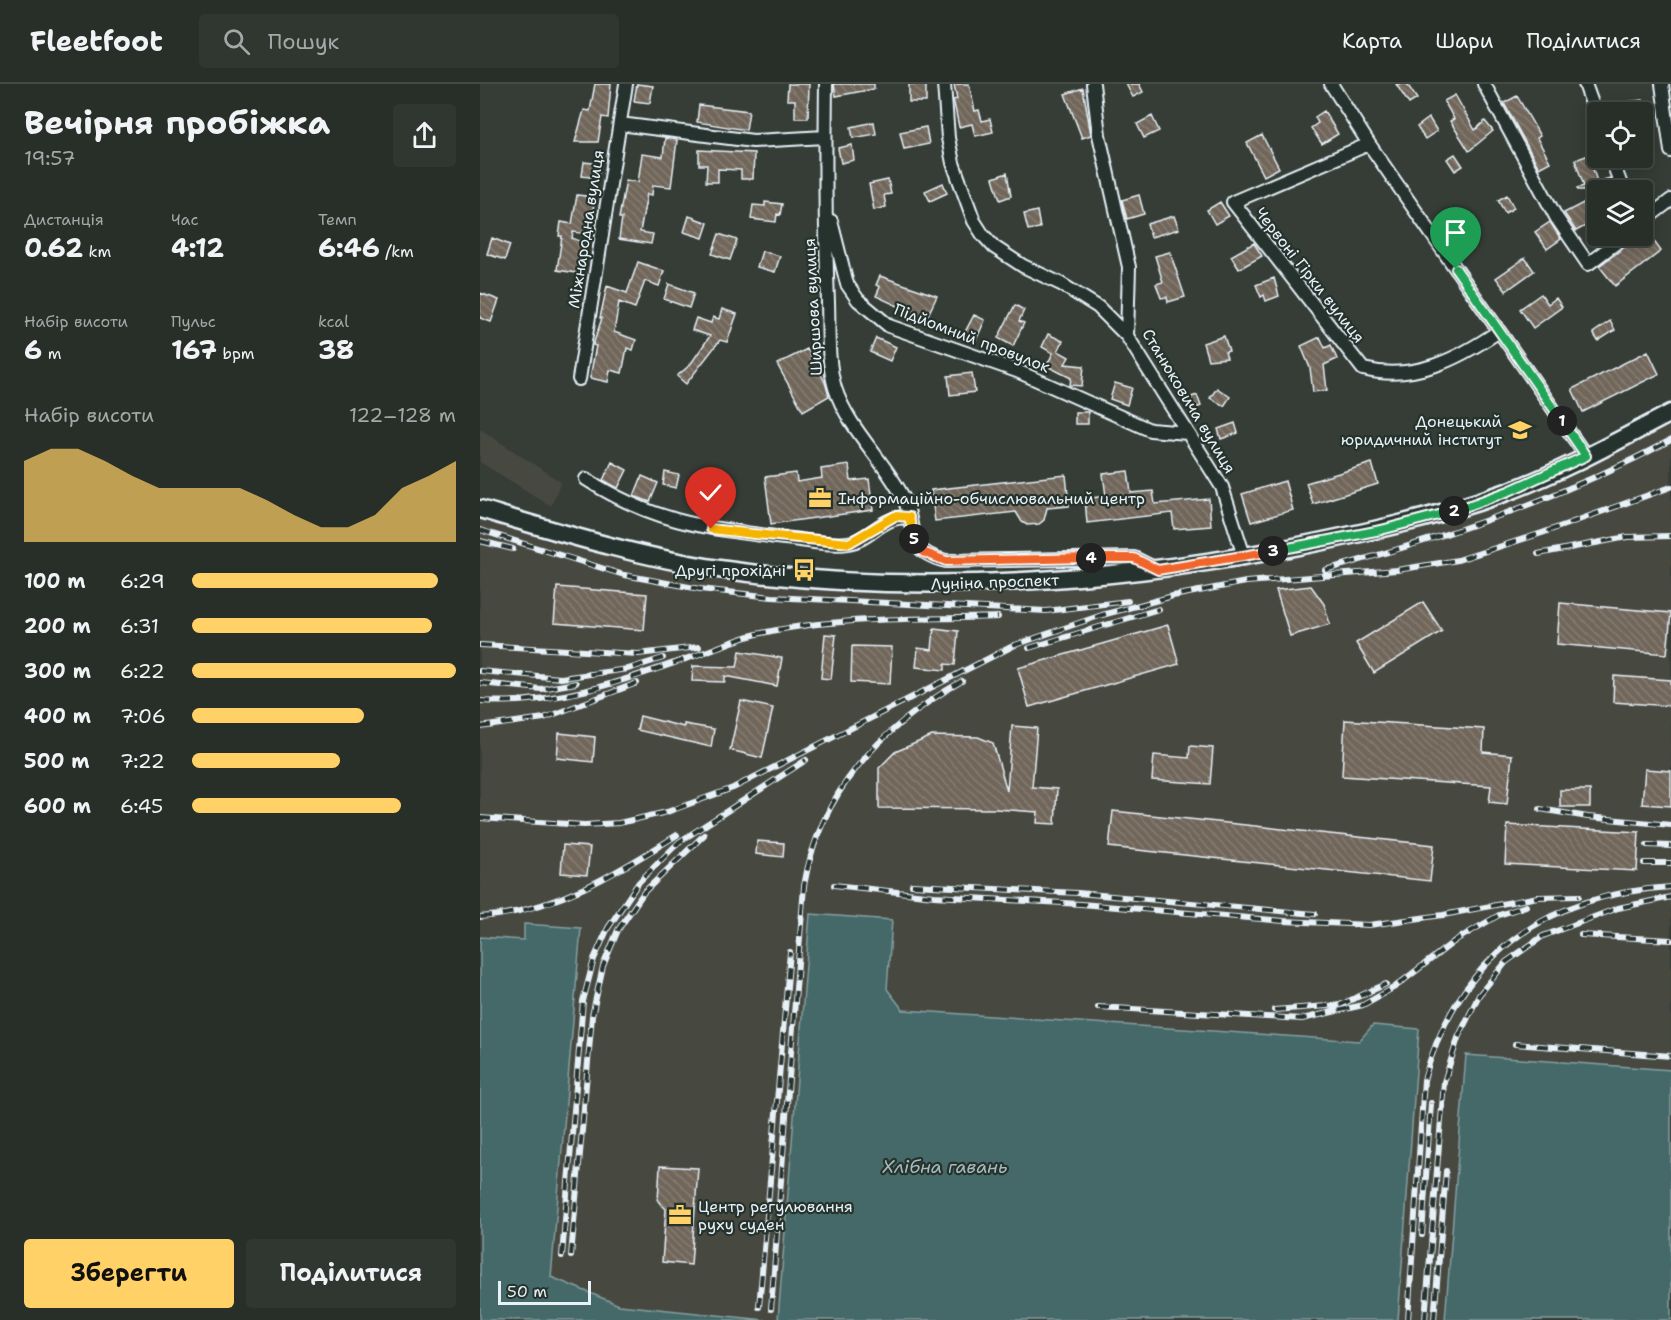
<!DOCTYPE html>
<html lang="uk">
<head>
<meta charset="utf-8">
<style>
	:root { --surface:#282e28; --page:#303630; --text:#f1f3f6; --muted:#a5a8a8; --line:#444a45; --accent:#ffd166 }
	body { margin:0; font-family:"Shantell Sans",sans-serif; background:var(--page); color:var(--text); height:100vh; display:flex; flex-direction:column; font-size:22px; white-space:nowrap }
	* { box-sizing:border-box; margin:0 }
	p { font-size:20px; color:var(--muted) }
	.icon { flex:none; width:33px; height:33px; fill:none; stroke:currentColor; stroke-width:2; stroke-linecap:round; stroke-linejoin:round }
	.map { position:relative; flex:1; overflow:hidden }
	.side { display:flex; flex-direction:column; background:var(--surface); width:480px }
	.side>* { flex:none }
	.fabs { position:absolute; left:1107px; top:18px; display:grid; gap:12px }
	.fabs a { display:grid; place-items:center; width:66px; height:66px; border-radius:6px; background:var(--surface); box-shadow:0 3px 15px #0003,0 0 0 2px var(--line); font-size:30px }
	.scale { position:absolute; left:18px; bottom:15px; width:93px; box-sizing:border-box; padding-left:6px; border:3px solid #e8f1f8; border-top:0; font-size:16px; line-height:21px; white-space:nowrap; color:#e8f1f8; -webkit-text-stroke:4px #26332d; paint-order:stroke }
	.pin { position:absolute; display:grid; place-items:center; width:51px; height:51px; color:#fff; margin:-62px -26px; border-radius:50% 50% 50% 0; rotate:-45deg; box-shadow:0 0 6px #0007 }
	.pin .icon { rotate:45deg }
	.km { position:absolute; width:30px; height:30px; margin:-15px; border-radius:50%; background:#222; color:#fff; font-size:16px; line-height:30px; text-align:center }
	.round { display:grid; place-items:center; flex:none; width:63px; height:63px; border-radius:6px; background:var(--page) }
	.headline { display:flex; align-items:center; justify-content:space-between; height:102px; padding:0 24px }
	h1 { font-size:33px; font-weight:700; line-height:45px }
	.figures { display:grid; grid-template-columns:repeat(3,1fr); gap:9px; height:102px; padding:6px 24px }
	.figures div { display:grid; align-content:center }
	.figures b { font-size:26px; font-weight:700 }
	.figures small { font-size:16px; font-weight:400 }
	.figures p { font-size:16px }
	.chart { height:168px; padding:12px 24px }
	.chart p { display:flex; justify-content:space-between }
	.chart svg { width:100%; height:108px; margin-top:6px; fill:var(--accent); opacity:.7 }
	.cta { display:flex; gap:12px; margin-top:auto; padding:12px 24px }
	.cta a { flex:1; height:69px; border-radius:6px; background:var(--accent); color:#111; font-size:24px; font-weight:700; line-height:69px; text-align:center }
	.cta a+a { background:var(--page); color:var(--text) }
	ul { padding:0 24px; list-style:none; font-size:20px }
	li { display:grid; grid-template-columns:96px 72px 1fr; align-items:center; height:45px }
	li i { height:15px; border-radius:8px; background:var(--accent) }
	header { display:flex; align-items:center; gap:36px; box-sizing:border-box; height:84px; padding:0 30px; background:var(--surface); border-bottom:2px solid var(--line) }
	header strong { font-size:28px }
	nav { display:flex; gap:33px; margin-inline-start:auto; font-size:21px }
	.search { width:420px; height:54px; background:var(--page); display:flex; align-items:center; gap:15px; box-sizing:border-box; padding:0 21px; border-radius:6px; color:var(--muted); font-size:22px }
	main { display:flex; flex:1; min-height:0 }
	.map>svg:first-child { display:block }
	.built { fill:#474941 }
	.water { fill:#446968; stroke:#869fa2; stroke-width:1.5 }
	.building { fill:url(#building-back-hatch); stroke:#e8f1f8; stroke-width:1.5 }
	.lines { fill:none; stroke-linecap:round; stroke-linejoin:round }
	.street-casing { stroke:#e8f1f8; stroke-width:16 }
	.secondary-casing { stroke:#e8f1f8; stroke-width:21 }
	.street { stroke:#26332d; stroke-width:12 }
	.secondary { stroke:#26332d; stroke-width:16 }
	.rail-casing { stroke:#e8f1f8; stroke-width:6 }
	.rail { stroke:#26332d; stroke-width:4; stroke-dasharray:11; stroke-linecap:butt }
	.split-1-casing { stroke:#fff; stroke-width:12 }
	.split-2-casing { stroke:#fff; stroke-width:12 }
	.split-3-casing { stroke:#fff; stroke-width:12 }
	.split-4-casing { stroke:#fff; stroke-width:12 }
	.split-5-casing { stroke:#fff; stroke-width:12 }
	.split-6-casing { stroke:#fff; stroke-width:12 }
	.split-7-casing { stroke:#fff; stroke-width:12 }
	.split-1 { stroke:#22a559; stroke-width:8 }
	.split-2 { stroke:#22a559; stroke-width:8 }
	.split-3 { stroke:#22a559; stroke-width:8 }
	.split-4 { stroke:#f0652b; stroke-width:8 }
	.split-5 { stroke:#f0652b; stroke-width:8 }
	.split-6 { stroke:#f5b400; stroke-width:8 }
	.split-7 { stroke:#f5b400; stroke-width:8 }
	.labels { text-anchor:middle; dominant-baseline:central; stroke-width:4.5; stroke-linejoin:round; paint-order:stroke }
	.street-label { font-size:16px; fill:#e8f1f8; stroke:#26332d }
	.poi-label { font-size:16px; fill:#e8f1f8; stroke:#26332d; text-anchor:end }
	.water-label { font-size:18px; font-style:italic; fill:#a6bbbe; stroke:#26332d }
</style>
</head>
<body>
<header>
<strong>Fleetfoot</strong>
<div class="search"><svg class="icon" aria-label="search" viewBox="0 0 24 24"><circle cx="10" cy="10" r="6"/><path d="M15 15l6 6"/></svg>Пошук</div>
<nav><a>Карта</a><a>Шари</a><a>Поділитися</a></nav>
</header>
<main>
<section class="side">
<div class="headline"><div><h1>Вечірня пробіжка</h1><p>19:57</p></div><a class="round"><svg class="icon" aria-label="share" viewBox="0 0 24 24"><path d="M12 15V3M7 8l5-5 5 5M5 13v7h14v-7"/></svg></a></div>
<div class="figures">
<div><p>Дистанція</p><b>0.62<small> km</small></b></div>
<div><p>Час</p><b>4:12</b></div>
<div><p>Темп</p><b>6:46<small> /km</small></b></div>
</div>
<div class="figures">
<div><p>Набір висоти</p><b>6<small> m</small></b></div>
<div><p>Пульс</p><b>167<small> bpm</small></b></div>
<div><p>kcal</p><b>38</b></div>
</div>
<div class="chart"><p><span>Набір висоти</span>122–128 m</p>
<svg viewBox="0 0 160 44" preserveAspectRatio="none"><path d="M0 44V11L10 6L20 6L30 11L40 17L50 22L60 22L70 22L80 22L90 27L100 33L110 38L120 38L130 33L140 22L150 17L160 11V44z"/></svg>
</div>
<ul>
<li><b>100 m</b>6:29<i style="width:93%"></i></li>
<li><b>200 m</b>6:31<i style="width:91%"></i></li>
<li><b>300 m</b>6:22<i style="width:100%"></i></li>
<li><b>400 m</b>7:06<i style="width:65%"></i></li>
<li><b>500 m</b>7:22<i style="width:56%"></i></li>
<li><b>600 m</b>6:45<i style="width:79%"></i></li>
</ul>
<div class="cta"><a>Зберегти</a><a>Поділитися</a></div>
</section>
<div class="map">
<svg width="1191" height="1236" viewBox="0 0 1191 1236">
	<defs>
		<pattern id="building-back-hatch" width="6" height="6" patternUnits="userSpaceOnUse" patternTransform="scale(1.5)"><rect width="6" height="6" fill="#71665a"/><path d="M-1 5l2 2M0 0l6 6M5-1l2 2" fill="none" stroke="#857c72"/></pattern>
	</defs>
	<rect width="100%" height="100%" fill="#353d36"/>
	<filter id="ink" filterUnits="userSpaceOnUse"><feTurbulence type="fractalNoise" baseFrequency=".0167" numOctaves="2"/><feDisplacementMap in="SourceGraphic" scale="12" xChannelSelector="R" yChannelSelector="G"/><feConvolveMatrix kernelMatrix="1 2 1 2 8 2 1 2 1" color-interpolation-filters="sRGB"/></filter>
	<g filter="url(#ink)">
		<!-- built -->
		<path class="built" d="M1191 339V986L986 971 965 1236H918L939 945 893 941 879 957 423 926 407 905 412 836 330 830 298 1236 139 1221 71 1193 101 844 45 840 44 856 0 853V433L70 458 73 453 235 492 330 504 430 509 585 503 679 494 765 480 903 454 971 436 1032 414 1092 388Z
			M0 345 81 398 71 422 0 378Z"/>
		<!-- water -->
		<path class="water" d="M330 830 412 836 407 905 423 926 879 957 893 941 939 945 918 1236H298Z
			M44 840 101 844 71 1193 139 1221 286 1236H0V853L44 856Z
			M986 971 1191 986V1236H965Z"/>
		<!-- building -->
		<path class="building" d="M115 0H131L128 34 122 33 118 58H95L104 26 110 27Z
			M157 0 173 2 170 19 154 17Z
			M308 0H329L328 34H315V16H307Z
			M354 0H394V5L356 12Z
			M429 0 446 1V18H429Z
			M474 0H489L495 27 499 26 502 37 510 35 513 48 495 52 492 40 479 43 474 19 473 16 477 15Z
			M646 0H659L663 8 653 13Z
			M916 0H927L937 15 929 20Z
			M603 4 611 51 602 54 585 10Z
			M975 11 995 46 1005 37 1013 47 989 67 970 37 974 35 964 17Z
			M1037 12 1060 52 1057 54 1070 78 1059 84 1024 19Z
			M1163 16 1164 26 1146 28 1145 18Z
			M219 21 269 27 266 46 217 38Z
			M844 27 858 50 842 60 831 44 838 39 835 33Z
			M672 32 679 47 664 54 657 40Z
			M949 34 957 47 945 55 937 43Z
			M394 38 396 50 373 54 371 43Z
			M446 43 449 60 424 65 420 48Z
			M782 51 799 84 784 92 767 59Z
			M185 54 197 56 191 103 173 101 172 111 167 110 160 148 173 150 171 160 139 155 142 134H139L146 96 158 98 162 70 183 73Z
			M372 61 374 76 361 79 358 64Z
			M219 66 274 69 273 95H261V86L238 85V98H226L227 81H219Z
			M975 70 983 82 975 87 967 75Z
			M1109 71 1117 98 1130 94 1134 106H1118V110L1108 113 1106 106H1098L1097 104 1104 102 1095 76Z
			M104 78 120 80 118 94 102 92Z
			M527 89 531 112 520 116 513 94Z
			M408 96 411 110 404 111 406 123 394 126 389 100Z
			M463 99 467 109 450 117 445 107Z
			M97 111 115 113 109 150 93 148 92 154 107 160 103 190 77 186 82 152H79L81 138 92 140Z
			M659 111 664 130 647 135 642 116Z
			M1027 111 1034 124 1025 129 1018 116Z
			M1107 117 1117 136 1096 147 1084 129Z
			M285 118 302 120 300 131 297 130 296 138 271 135 273 121 285 122Z
			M740 118 749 132 735 140 727 126Z
			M557 127 560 144 548 146 544 130Z
			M209 132 228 139 223 154 204 148Z
			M694 132 699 145 671 153 667 140Z
			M1070 138 1081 155 1067 165 1055 148Z
			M1165 145 1181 167 1135 202 1119 182 1150 159 1155 152H1162V146Z
			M239 150 257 156 250 176 232 170Z
			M12 154 30 161 25 176 7 170Z
			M774 159 782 172 759 185 751 172Z
			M282 167 300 172 295 188 277 183Z
			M690 168 705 213 688 218 687 213 681 214 676 200 683 198 675 172Z
			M1045 174 1054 187 1026 207 1016 194Z
			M158 178 184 187 179 202 165 197 155 224 139 218 134 248 156 256 153 266 147 264 142 289 130 286 128 298 110 294 116 262 113 261 122 234H120L127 202 147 209Z
			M400 192 457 212 446 235 396 212 400 203 396 201Z
			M794 194 799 212 786 217 784 211 781 213 776 201Z
			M189 200 214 209 209 224 184 215Z
			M0 209 19 216 11 238 0 234Z
			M1061 210 1068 220 1076 214 1082 223 1053 244 1040 225Z
			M535 221 544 226 539 237 544 239 533 262 518 254Z
			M242 225 257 230 247 258 240 256 206 300 197 292 210 281 230 252 212 246 216 234 231 239 233 233 239 235Z
			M494 231 505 236 496 256 484 250Z
			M1130 237 1135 246 1118 257 1113 249Z
			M568 250 583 257 578 267 589 273 585 280 604 282 602 302 590 301 591 294 561 279H568L573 269 562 263Z
			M744 252 749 267 745 268 747 274 728 276 723 259Z
			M840 253 845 264 851 261 857 275 844 281 847 306 833 308 830 284 821 262Z
			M396 254 416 263 410 277 390 268Z
			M327 265 345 298 349 312 323 327 297 280Z
			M1168 267 1179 290 1103 328 1092 305Z
			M492 289 495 308 470 311 468 292Z
			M635 299 652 304 647 321 630 315Z
			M737 304 750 313 744 322 730 314Z
			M717 311 721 322 711 326 706 315Z
			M595 328H608V340H595Z
			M755 339 758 349 741 355 738 345Z
			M132 378 147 386 138 404 123 396Z
			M892 379 898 400 833 420 826 399Z
			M369 381 371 397 389 395 393 426 291 440 285 393 316 389 317 398 342 394 341 385Z
			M648 387 651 409 673 407 675 420 729 415 731 442 694 445 692 429 607 439 605 415 626 412 623 390Z
			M185 388 199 391 196 404 183 401Z
			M586 391 589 422 567 424 564 436 559 440 547 441 542 438 536 428 455 437 451 406Z
			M162 392 178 399 170 418 154 412Z
			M805 397 813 426 771 438 762 410Z
			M831 502 844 520 850 540 810 552 796 506Z
			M77 503 167 510 164 546 74 539Z
			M943 518 962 547 894 589 876 559Z
			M1080 519 1191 529 1187 570 1077 560Z
			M688 541 699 580 549 623 538 584Z
			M454 544 478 547 475 581 465 580V586L436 583 438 564 452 566Z
			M345 550 356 551 351 595 341 594Z
			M372 562 412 563 410 600 371 598Z
			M260 567 302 574 297 602 245 592V598L212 597 213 582 257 583Z
			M1134 592 1191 596V622L1133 618Z
			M261 617 293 624 282 674 250 666Z
			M160 632 204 643V640L234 645 231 663 157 646Z
			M865 636 1004 645 1003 668 1032 671 1027 720 1009 718 1011 702 862 692Z
			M532 642 557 644 552 703 577 705 575 740 557 739 558 728 515 725 399 724V684L415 668 452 652 498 653 513 659 527 707Z
			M79 649 115 653 113 678 77 674Z
			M710 662 733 664 730 700 672 696 674 671 709 674Z
			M1165 685 1191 687V722L1162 720Z
			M1080 706H1110V723H1080Z
			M633 727 954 761 950 797 629 763Z
			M1027 741 1159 748 1157 787 1025 780Z
			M277 757 304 759 303 773 276 770Z
			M83 761 110 763 107 791 81 789Z
			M180 1082 218 1084 211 1181 182 1178 186 1125 178 1117Z"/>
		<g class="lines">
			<!-- street casing -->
			<g class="street-casing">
				<path id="street" d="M346 0C345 73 345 145 348 218 349 245 347 277 355 304 368 345 405 377 424 415 438 445 422 466 466 477L654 474 676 485
					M464 0 468 54 473 79 494 137 503 151 514 163 543 182 581 200 618 223 647 252 742 403 764 472
					M613 0 619 51 649 183 647 252
					M851 0 889 60 1106 372
					M1004 0 1076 133 1108 180 1145 152
					M1105 0 1118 36
					M1182 0 1191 67
					M140 40 273 57 345 53
					M889 60 753 118 883 285C934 298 978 275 1019 247
					M1131 74 1143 106
					M351 137 367 200 378 216 409 242 537 287 670 346 708 349
					M1162 138 1191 116
					M99 295 146 0
					M106 395C174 439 226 444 304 454 324 456 348 462 368 459 391 456 400 432 429 433"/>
			</g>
			<!-- secondary casing -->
			<g class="secondary-casing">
				<path id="secondary" d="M0 425C78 448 159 473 239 485 428 512 617 500 804 465 879 450 952 435 1024 409 1082 388 1137 357 1191 329"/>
			</g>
			<!-- street -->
			<use href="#street" class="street"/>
			<!-- secondary -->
			<use href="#secondary" class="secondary"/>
			<!-- rail casing -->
			<g class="rail-casing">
				<path id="rail" d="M0 446 144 491 220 505 292 513 566 527 648 517
					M0 457 33 465
					M1058 470 1147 453 1191 452
					M845 486C966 453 1080 415 1191 356
					M0 561 158 570 219 563
					M549 564 679 525
					M0 587 81 594 148 585 183 574
					M0 599 61 605 96 599
					M0 617C76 622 147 596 217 571 237 564 257 555 277 550 355 532 438 536 518 533
					M0 643 64 634 157 599
					M1060 725 1108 733 1191 741
					M0 734 104 741 139 739 187 728 253 704 535 561 622 531 693 512 766 498 917 486 978 476 1062 449 1191 403
					M1167 761 1191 762
					M1164 779H1191
					M354 801 454 812 601 820 804 837 889 841 963 831 1058 813 1099 812
					M432 801 598 809 835 830
					M0 833C73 828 137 789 197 751
					M1101 851 1191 856
					M618 923 822 935 883 921 915 903 976 856 1019 831 1046 822
					M794 926 860 921 906 900
					M1035 960 1191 972
					M942 1151 951 1019
					M82 1172 103 917 114 875 128 844 159 798 199 758 326 676
					M91 1172 112 932 123 882 138 846 164 808 224 751
					M279 1223 310 868
					M291 1225 324 802C340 707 400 644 482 597
					M928 1236 944 996C978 873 1065 810 1191 803
					M945 1236 964 998 978 954 999 911 1026 878 1063 852 1138 824 1191 813
					M954 1236 966 1087"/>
			</g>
			<!-- rail -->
			<use href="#rail" class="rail"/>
		</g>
	</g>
	<g class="lines" filter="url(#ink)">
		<!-- split-1 casing -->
		<g class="split-1-casing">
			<path id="split-1" d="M976 185 1082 337"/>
		</g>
		<!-- split-2 casing -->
		<g class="split-2-casing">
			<path id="split-2" d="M974 427 1029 407 1106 372 1082 337"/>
		</g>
		<!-- split-3 casing -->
		<g class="split-3-casing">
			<path id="split-3" d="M793 467 901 446 974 427"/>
		</g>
		<!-- split-4 casing -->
		<g class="split-4-casing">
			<path id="split-4" d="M611 474H654L678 486 793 467"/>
		</g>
		<!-- split-5 casing -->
		<g class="split-5-casing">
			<path id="split-5" d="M434 455 443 468 466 477 611 474"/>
		</g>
		<!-- split-6 casing -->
		<g class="split-6-casing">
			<path id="split-6" d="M274 450 369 459 415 432 429 433 434 455"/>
		</g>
		<!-- split-7 casing -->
		<g class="split-7-casing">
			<path id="split-7" d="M231 445 274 450"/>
		</g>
		<!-- split-1 -->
		<use href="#split-1" class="split-1"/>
		<!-- split-2 -->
		<use href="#split-2" class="split-2"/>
		<!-- split-3 -->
		<use href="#split-3" class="split-3"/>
		<!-- split-4 -->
		<use href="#split-4" class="split-4"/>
		<!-- split-5 -->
		<use href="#split-5" class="split-5"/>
		<!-- split-6 -->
		<use href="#split-6" class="split-6"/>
		<!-- split-7 -->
		<use href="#split-7" class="split-7"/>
	</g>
	<!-- icons -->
	<defs>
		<g id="university-bare" transform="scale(1.8)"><path d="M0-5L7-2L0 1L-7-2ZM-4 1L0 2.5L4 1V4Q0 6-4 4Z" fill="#ffd166" stroke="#26332d" stroke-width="2.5" paint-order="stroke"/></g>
		<g id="office-bare" transform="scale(1.8)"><path d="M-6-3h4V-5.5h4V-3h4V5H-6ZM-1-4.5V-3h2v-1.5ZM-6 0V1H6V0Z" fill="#ffd166" stroke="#26332d" stroke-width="2.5" paint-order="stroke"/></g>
		<g id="bus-bare" transform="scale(1.8)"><path d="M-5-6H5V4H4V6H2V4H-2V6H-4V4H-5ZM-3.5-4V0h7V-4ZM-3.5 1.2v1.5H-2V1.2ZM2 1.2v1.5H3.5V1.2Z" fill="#ffd166" stroke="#26332d" stroke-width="2.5" paint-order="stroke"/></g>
	</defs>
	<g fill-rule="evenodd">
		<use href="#university-bare" x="1040" y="346"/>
		<use href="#office-bare" x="340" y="414"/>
		<use href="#bus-bare" x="324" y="486"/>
		<use href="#office-bare" x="200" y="1131"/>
	</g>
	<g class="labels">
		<!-- street labels -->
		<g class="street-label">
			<text transform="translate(106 145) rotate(-81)">Міжнародна вулиця</text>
			<text transform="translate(830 191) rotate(52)">Червоні Гірки вулиця</text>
			<text transform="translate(333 223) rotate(-93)">Ширшова вулиця</text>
			<text transform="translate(492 254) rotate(21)">Підйомний провулок</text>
			<text transform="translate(709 317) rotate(59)">Станюковича вулиця</text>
			<text transform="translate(515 498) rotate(-2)">Луніна проспект</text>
		</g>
		<!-- poi labels -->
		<g class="poi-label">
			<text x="1022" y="337">Донецький<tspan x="1022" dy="18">юридичний інститут</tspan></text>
			<text x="358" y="414" text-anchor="start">Інформаційно-обчислювальний центр</text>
			<text x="306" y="486">Другі прохідні</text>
			<text x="218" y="1122" text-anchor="start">Центр регулювання<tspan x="218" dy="18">руху суден</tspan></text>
		</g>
		<!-- water labels -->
		<g class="water-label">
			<text x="465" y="1083">Хлібна гавань</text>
		</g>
	</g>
</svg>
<div class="fabs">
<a><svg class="icon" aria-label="locate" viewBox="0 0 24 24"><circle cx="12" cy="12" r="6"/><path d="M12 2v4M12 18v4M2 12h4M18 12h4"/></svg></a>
<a><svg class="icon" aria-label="layers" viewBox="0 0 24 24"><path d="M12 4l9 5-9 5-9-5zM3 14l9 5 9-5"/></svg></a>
</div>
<div class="scale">50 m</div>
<div class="pin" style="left:976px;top:185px;background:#1e9e55"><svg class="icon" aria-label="arrive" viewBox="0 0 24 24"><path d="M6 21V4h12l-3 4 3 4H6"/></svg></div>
<div class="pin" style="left:231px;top:445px;background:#d93025"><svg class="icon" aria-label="check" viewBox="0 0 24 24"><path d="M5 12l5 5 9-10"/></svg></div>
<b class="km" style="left:1082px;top:337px">1</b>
<b class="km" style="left:974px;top:427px">2</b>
<b class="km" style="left:793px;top:467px">3</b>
<b class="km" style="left:611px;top:474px">4</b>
<b class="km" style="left:434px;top:455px">5</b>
</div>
</main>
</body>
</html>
